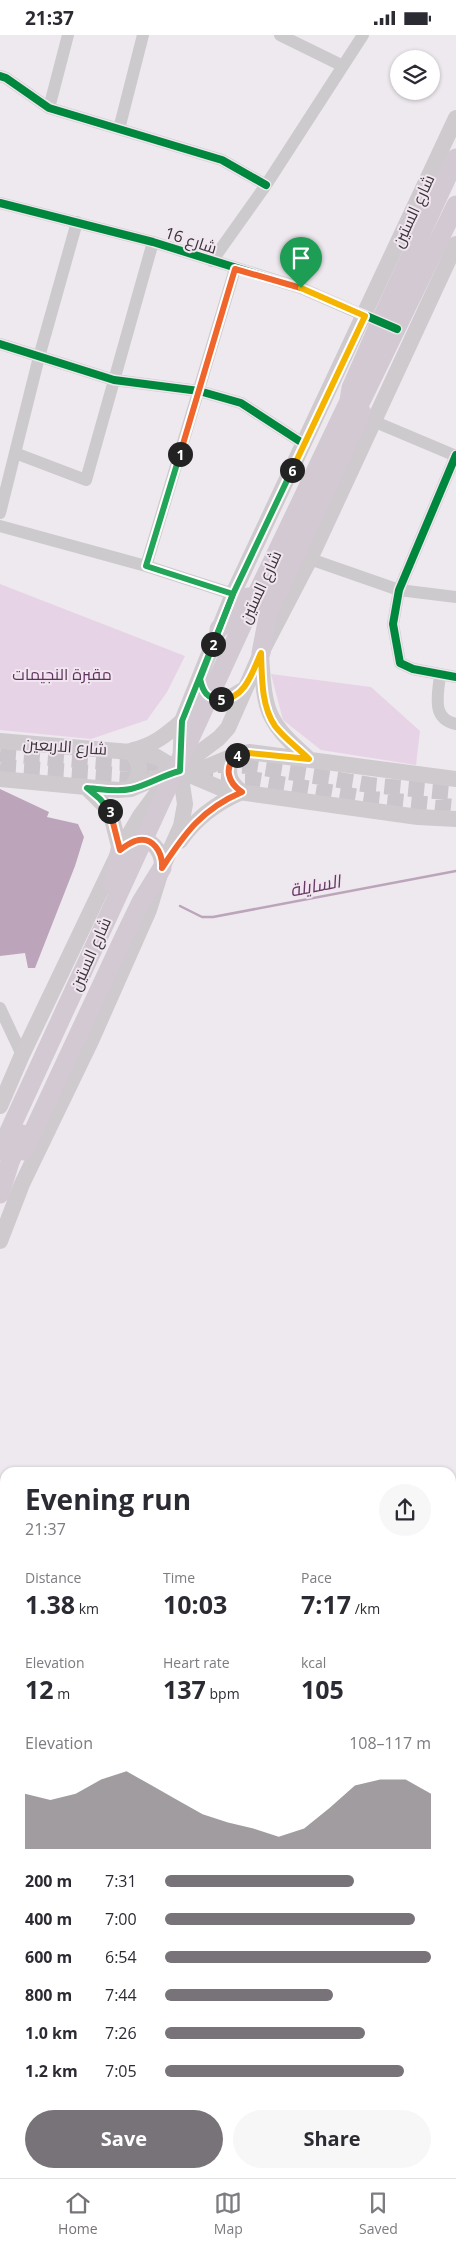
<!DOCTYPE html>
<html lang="en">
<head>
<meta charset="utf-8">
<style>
	:root { --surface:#fff; --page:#f7f7f7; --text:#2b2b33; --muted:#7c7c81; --line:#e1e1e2; --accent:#787378 }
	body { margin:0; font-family:"Open Sans",Cairo,sans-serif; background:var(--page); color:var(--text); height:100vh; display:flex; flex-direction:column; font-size:19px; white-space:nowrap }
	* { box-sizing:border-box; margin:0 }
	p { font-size:16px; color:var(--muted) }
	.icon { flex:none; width:28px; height:28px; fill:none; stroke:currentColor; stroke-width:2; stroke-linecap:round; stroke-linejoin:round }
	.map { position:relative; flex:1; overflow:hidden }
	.sheet { position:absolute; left:0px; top:1432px; width:456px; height:711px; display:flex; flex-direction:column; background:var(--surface); border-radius:15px 15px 0 0; box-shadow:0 1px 4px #0004 }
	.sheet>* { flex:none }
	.controls { position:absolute; left:390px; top:15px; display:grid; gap:10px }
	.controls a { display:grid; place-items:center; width:50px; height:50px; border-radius:50%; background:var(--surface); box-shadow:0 1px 4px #0004; font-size:25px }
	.pin { position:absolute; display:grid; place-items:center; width:42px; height:42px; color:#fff; margin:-51px -21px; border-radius:50% 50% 50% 0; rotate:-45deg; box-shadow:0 0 5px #0007 }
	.pin .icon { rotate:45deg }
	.km { position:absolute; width:25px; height:25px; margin:-12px; border-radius:50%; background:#222; color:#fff; font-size:14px; line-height:25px; text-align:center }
	.round { display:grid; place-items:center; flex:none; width:52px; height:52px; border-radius:26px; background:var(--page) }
	.overview { display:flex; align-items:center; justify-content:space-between; height:85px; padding:0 25px }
	h1 { font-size:28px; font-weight:700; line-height:38px }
	.figures { display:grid; grid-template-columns:repeat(3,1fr); gap:8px; height:85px; padding:5px 25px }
	.figures div { display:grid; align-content:center }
	.figures b { font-size:25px; font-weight:700 }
	.figures small { font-size:14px; font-weight:400 }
	.figures p { font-size:14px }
	.chart { height:140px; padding:10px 25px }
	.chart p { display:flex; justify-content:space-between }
	.chart svg { width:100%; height:90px; margin-top:5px; fill:var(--accent); opacity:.7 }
	.cta { display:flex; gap:10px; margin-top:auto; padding:10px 25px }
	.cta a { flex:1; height:58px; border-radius:30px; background:var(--accent); color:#fff; font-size:20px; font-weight:700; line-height:58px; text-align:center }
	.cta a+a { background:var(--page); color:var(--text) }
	ul { padding:0 25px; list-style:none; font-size:16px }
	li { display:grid; grid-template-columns:80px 60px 1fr; align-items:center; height:38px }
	li i { height:12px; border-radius:6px; background:var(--accent) }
	.status { display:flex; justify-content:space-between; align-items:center; height:35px; padding:0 25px; background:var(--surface); direction:ltr }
	.status svg { height:14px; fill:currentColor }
	.menu { display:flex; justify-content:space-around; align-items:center; height:70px; border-top:1px solid var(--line); background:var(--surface); font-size:14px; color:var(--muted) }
	.menu a { display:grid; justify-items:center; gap:2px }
	.menu .active { color:var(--accent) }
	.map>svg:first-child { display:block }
	.green { fill:#e7d3e6 }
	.water { fill:#bca4ba }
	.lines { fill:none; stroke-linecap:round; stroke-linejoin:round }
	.stream { stroke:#bca4ba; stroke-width:2.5 }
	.major-tunnel { stroke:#cac5ca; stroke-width:16; stroke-dasharray:16 8; stroke-linecap:butt }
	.minor { stroke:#cccacc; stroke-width:12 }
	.major { stroke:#cecace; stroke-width:16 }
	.highway { stroke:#d2c9d2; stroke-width:19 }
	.cycleway-casing { stroke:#f1e6f0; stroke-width:11 }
	.cycleway { stroke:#00873e; stroke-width:8 }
	.split-1-casing { stroke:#fff; stroke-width:10 }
	.split-2-casing { stroke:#fff; stroke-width:10 }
	.split-3-casing { stroke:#fff; stroke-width:10 }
	.split-4-casing { stroke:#fff; stroke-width:10 }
	.split-5-casing { stroke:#fff; stroke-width:10 }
	.split-6-casing { stroke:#fff; stroke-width:10 }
	.split-7-casing { stroke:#fff; stroke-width:10 }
	.split-1 { stroke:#f0652b; stroke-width:6 }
	.split-2 { stroke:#22a559; stroke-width:6 }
	.split-3 { stroke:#22a559; stroke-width:6 }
	.split-4 { stroke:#f0652b; stroke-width:6 }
	.split-5 { stroke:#f5b400; stroke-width:6 }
	.split-6 { stroke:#22a559; stroke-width:6 }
	.split-7 { stroke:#f5b400; stroke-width:6 }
	.labels { text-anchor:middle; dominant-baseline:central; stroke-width:4; stroke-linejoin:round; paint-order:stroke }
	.street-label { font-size:16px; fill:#383438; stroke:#f1e6f0 }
	.park-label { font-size:16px; fill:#5d325c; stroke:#f1e6f0 }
	.water-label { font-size:18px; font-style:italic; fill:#643963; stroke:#f1e6f0 }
</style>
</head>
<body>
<div class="status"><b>21:37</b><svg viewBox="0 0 49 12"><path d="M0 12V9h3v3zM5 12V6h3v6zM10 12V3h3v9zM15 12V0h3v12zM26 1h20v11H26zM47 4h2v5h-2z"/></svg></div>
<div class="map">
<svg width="456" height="2143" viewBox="0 0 456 2143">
	<rect width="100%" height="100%" fill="#eee9ee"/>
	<!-- green -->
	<path class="green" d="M0 549 185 621 167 657 147 685 91 704 0 695Z
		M271 639 371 652 420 696 416 730 321 715 283 685Z"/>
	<!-- water -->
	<path class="water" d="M0 754 49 777 47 782 78 789 84 802 75 831 35 933H28L25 918 0 921Z"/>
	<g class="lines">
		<!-- stream -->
		<path class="stream" d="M180 871 202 882H213L456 836"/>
		<!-- major-tunnel -->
		<path class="major-tunnel" d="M0 719 117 728 171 729
			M218 730 251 731 370 750 456 758
			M0 732 150 742
			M197 743 251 744 366 763 456 772"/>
		<!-- minor -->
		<path class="minor" d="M280 0 343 31
			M0 41 6 43 49 73 222 125 266 150
			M49 73 68 0
			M119 94 143 0
			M0 168 153 207 301 253 372 284
			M212 226 266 150 363 0
			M0 309 114 345 199 356 241 368 304 409
			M373 386 456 421
			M15 418 86 445 153 207
			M456 420 399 555 393 589 400 628 413 634 456 642
			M0 478 39 322 77 187
			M0 491 146 531 233 559
			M310 524 399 555 456 562
			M146 531 235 234
			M440 640C438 660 431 684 456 689
			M0 973 22 1020"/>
		<!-- major -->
		<path class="major" d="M261 620C265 677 265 685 309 724
			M202 653 212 664 226 665 243 655
			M0 706 142 718 157 722 180 736 225 755 418 782 456 784
			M133 715C154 710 166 700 182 686
			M130 716C143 729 141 739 131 754
			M238 719C223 732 228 747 242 757
			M0 744 118 755 131 754 164 740 202 734 238 719 249 717 456 744
			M87 753 110 776 120 815
			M180 806C196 783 216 768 242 757
			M131 808C150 798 163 816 162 833
			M0 1071 22 1020 120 815 140 781 157 758 195 721 219 703 228 693 261 618 310 524 456 209
			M0 1206 22 1149 91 1006 149 875 162 833 181 791 185 769 180 736 182 686 233 559 456 83"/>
		<!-- highway -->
		<path class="highway" d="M351 387 456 170
			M219 594 248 562
			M261 618 269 577 362 378
			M112 850 120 815
			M0 1116 252 569 349 366 351 353 380 287 456 123
			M24 1116 124 902 141 867 162 833
			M0 1159 10 1127 22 1099"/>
		<!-- cycleway casing -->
		<g class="cycleway-casing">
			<path id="cycleway" d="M0 41 6 43 49 73 222 125 266 150
				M0 168 153 207 301 253 397 294
				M0 309 114 345 199 356 241 368 304 409
				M456 420 399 555 393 589 400 628 413 634 456 642"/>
		</g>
		<!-- cycleway -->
		<use href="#cycleway" class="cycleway"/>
	</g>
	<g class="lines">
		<!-- split-1 casing -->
		<g class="split-1-casing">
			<path id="split-1" d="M180 419 235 234 301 253"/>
		</g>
		<!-- split-2 casing -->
		<g class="split-2-casing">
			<path id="split-2" d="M180 419 146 531 233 559 213 609"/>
		</g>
		<!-- split-3 casing -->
		<g class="split-3-casing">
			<path id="split-3" d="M110 776 100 764 87 753C101 754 117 757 131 754 148 750 163 740 180 736L182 686 213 609"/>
		</g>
		<!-- split-4 casing -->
		<g class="split-4-casing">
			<path id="split-4" d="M110 776 120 815C124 812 130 808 135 806 153 800 163 818 162 833 185 798 202 774 242 757 228 748 223 732 237 720"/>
		</g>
		<!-- split-5 casing -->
		<g class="split-5-casing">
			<path id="split-5" d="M221 664C245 665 253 635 261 618 262 641 261 671 275 691 284 703 298 713 309 724L249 718 237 720"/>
		</g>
		<!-- split-6 casing -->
		<g class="split-6-casing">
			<path id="split-6" d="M221 664C207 664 203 657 200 644L233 559 292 435"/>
		</g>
		<!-- split-7 casing -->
		<g class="split-7-casing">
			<path id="split-7" d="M292 435 365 281 301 253"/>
		</g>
		<!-- split-1 -->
		<use href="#split-1" class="split-1"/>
		<!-- split-2 -->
		<use href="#split-2" class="split-2"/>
		<!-- split-3 -->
		<use href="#split-3" class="split-3"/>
		<!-- split-4 -->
		<use href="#split-4" class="split-4"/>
		<!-- split-5 -->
		<use href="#split-5" class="split-5"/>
		<!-- split-6 -->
		<use href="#split-6" class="split-6"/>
		<!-- split-7 -->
		<use href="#split-7" class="split-7"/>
	</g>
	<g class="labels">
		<!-- street labels -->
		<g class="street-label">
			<text transform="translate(413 176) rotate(-65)">شارع الستين</text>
			<text transform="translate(191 205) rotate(18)">شارع 16</text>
			<text transform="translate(260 552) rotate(-65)">شارع الستين</text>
			<text transform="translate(65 711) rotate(4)">شارع الاربعين</text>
			<text transform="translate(90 919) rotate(-66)">شارع الستين</text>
		</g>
		<!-- park labels -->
		<g class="park-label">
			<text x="62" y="639">مقبرة النجيمات</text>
		</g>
		<!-- water labels -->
		<g class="water-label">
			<text transform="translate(315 850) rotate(-11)">السايلة</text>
		</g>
	</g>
</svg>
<div class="controls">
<a><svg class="icon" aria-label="layers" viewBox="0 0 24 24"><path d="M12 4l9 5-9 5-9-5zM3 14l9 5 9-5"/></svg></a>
</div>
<div class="pin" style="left:301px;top:253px;background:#1e9e55"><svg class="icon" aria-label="arrive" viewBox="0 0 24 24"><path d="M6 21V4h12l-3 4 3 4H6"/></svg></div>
<b class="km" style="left:180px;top:419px">1</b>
<b class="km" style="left:213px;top:609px">2</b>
<b class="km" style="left:110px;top:776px">3</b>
<b class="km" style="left:237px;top:720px">4</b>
<b class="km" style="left:221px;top:664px">5</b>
<b class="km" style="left:292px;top:435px">6</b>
<section class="sheet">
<div class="overview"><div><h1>Evening run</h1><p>21:37</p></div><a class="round"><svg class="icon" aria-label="share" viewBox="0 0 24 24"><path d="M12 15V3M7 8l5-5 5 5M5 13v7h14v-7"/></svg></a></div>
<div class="figures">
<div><p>Distance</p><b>1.38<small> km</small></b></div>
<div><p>Time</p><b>10:03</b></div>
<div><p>Pace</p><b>7:17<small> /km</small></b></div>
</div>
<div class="figures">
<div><p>Elevation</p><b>12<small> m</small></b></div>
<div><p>Heart rate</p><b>137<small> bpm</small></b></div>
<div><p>kcal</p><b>105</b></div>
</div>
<div class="chart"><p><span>Elevation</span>108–117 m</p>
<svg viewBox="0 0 160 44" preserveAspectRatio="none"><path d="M0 44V17L10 20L20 17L30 10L40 6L50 13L60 20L70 27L80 31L90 34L100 38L110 34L120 24L130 13L140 10L150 10L160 17V44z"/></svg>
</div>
<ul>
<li><b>200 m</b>7:31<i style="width:71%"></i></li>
<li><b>400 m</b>7:00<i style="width:94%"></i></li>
<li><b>600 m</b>6:54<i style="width:100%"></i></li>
<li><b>800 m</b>7:44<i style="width:63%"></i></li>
<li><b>1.0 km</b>7:26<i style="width:75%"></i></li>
<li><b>1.2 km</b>7:05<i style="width:90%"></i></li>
</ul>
<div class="cta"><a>Save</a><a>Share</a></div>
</section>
</div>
<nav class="menu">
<a class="active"><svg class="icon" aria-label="home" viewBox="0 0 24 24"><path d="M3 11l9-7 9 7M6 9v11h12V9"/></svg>Home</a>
<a><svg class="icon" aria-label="map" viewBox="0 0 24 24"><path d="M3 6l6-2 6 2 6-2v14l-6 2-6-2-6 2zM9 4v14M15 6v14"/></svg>Map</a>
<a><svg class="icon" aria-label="saved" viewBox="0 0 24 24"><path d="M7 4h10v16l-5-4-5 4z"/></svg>Saved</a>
</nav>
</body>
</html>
